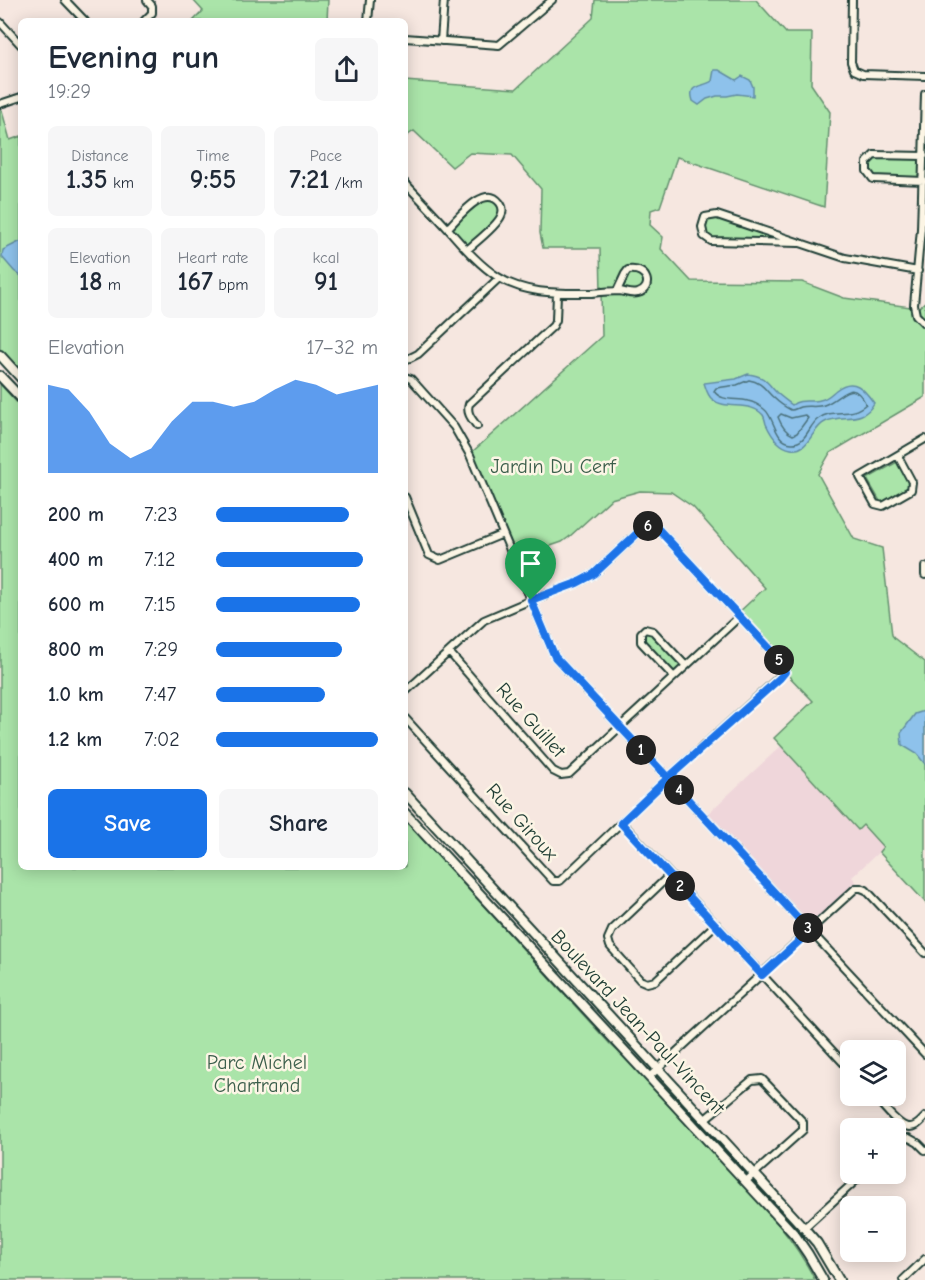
<!DOCTYPE html>
<html lang="en">
<head>
<meta charset="utf-8">
<style>
	:root { --surface:#fff; --page:#f6f6f7; --text:#1f2937; --muted:#747a83; --accent:#1a73e8 }
	body { margin:0; font-family:"Comic Neue",sans-serif; background:var(--page); color:var(--text); height:100vh; display:flex; flex-direction:column; font-size:22px; white-space:nowrap }
	* { box-sizing:border-box; margin:0 }
	p { font-size:20px; color:var(--muted) }
	.icon { flex:none; width:33px; height:33px; fill:none; stroke:currentColor; stroke-width:2; stroke-linecap:round; stroke-linejoin:round }
	.map { position:relative; flex:1; overflow:hidden }
	.side { position:absolute; left:18px; top:18px; width:390px; height:852px; display:flex; flex-direction:column; background:var(--surface); border-radius:9px; box-shadow:0 3px 15px #0003 }
	.side>* { flex:none }
	.buttons { position:absolute; left:840px; top:1040px; display:grid; gap:12px }
	.buttons a { display:grid; place-items:center; width:66px; height:66px; border-radius:9px; background:var(--surface); box-shadow:0 3px 15px #0003; font-size:30px }
	.pin { position:absolute; display:grid; place-items:center; width:51px; height:51px; color:#fff; margin:-62px -26px; border-radius:50% 50% 50% 0; rotate:-45deg; box-shadow:0 0 6px #0007 }
	.pin .icon { rotate:45deg }
	.km { position:absolute; width:30px; height:30px; margin:-15px; border-radius:50%; background:#222; color:#fff; font-size:16px; line-height:30px; text-align:center }
	.round { display:grid; place-items:center; flex:none; width:63px; height:63px; border-radius:9px; background:var(--page) }
	.head { display:flex; align-items:center; justify-content:space-between; height:102px; padding:0 30px }
	h1 { font-size:33px; font-weight:600; line-height:45px }
	.figures { display:grid; grid-template-columns:repeat(3,1fr); gap:9px; height:102px; padding:6px 30px }
	.figures div { display:grid; align-content:center; border-radius:9px; background:var(--page); text-align:center }
	.figures b { font-size:26px; font-weight:600 }
	.figures small { font-size:16px; font-weight:400 }
	.figures p { font-size:16px }
	.chart { height:168px; padding:12px 30px }
	.chart p { display:flex; justify-content:space-between }
	.chart svg { width:100%; height:108px; margin-top:6px; fill:var(--accent); opacity:.7 }
	.cta { display:flex; gap:12px; margin-top:auto; padding:12px 30px }
	.cta a { flex:1; height:69px; border-radius:9px; background:var(--accent); color:#fff; font-size:24px; font-weight:600; line-height:69px; text-align:center }
	.cta a+a { background:var(--page); color:var(--text) }
	ul { padding:0 30px; list-style:none; font-size:20px }
	li { display:grid; grid-template-columns:96px 72px 1fr; align-items:center; height:45px }
	li i { height:15px; border-radius:8px; background:var(--accent) }
	.map>svg:first-child { display:block }
	.built { fill:#efd6da }
	.green { fill:#aae4a9; stroke:#64906e; stroke-width:1.5 }
	.water { fill:#8ec2eb; stroke:#628da2; stroke-width:1.5 }
	.lines { fill:none; stroke-linecap:round; stroke-linejoin:round }
	.shore { stroke:#4b727d; stroke-width:1.5 }
	.minor-casing { stroke:#1f3d34; stroke-width:10 }
	.tertiary-casing { stroke:#1f3d34; stroke-width:12 }
	.minor { stroke:#fcf5e5; stroke-width:6 }
	.tertiary { stroke:#fcf5e5; stroke-width:8 }
	.route-casing { stroke:#fff; stroke-width:12 }
	.route { stroke:#1a73e8; stroke-width:8 }
	.labels { text-anchor:middle; dominant-baseline:central; stroke-width:5; stroke-linejoin:round; paint-order:stroke }
	.park-label { font-size:20px; fill:#3b5e4b; stroke:#fcf5e5 }
	.street-label { font-size:20px; fill:#1f3d34; stroke:#fcf5e5 }
</style>
</head>
<body>
<div class="map">
<svg width="925" height="1280" viewBox="0 0 925 1280">
	<rect width="100%" height="100%" fill="#f6e7e0"/>
	<filter id="ink" filterUnits="userSpaceOnUse"><feTurbulence type="fractalNoise" baseFrequency=".0167" numOctaves="2"/><feDisplacementMap in="SourceGraphic" scale="12" xChannelSelector="R" yChannelSelector="G"/><feConvolveMatrix kernelMatrix="1 2 1 2 8 2 1 2 1" color-interpolation-filters="sRGB"/></filter>
	<g filter="url(#ink)">
		<!-- built -->
		<path class="built" d="M781 746 858 829 863 825 884 847 852 877 861 888H856L810 931 704 817Z"/>
		<!-- green -->
		<path class="green" d="M193 0H328L327 21H193L203 11Z
			M595 0H756L786 33H812L811 84 830 112 824 207 677 157 660 207 651 210 650 225 663 237 661 249 691 281 802 282 844 298 918 308 925 302V397L830 453 818 474 854 539 882 548 892 635 895 639 925 662V902L879 852 883 847 863 825 858 830 774 738 813 701 785 672 782 663 737 614 765 588 693 507 671 492 640 491 611 499 569 537 562 542 516 558 471 453 602 336 600 248H543L540 233 541 189 512 155 470 153 452 167 414 131 405 137V81L516 89 593 18Z
			M0 104 10 140 21 136V371L0 349Z
			M874 155 925 156V181L873 179 867 162Z
			M495 197 503 214 467 250 448 228 479 199Z
			M717 215 799 243 711 241 704 236 705 217Z
			M0 384 21 407V867H405V820L610 1044C645 1077 677 1112 709 1147 746 1188 790 1230 815 1280H0Z
			M897 462 908 482 909 488 881 503 867 479Z
			M645 629 653 631 686 666 674 677 641 642Z"/>
		<!-- water -->
		<path class="water" d="M714 70H719L736 80 742 76 750 80 753 87V96L737 94 727 96H717L707 99 699 105 693 101C687 83 702 88 712 81Z
			M21 241V276L14 271 2 257 3 250Z
			M748 374C764 376 766 381 776 392 781 397 787 401 792 405 800 398 811 403 820 400 827 399 831 394 836 390 854 376 864 389 874 403 862 425 842 413 825 422 811 429 809 452 791 449 778 447 771 435 766 424 765 421 765 418 763 415 750 400 725 411 712 399 707 395 706 388 704 383L736 379Z
			M924 711H925V764L917 754 902 745 901 733 915 714Z"/>
		<g class="lines">
			<!-- shore -->
			<path class="shore" d="M749 380C762 382 765 390 774 398 779 403 785 407 791 410 794 410 797 408 800 407 808 405 816 408 824 405 843 398 851 376 866 404 849 419 834 407 818 419 809 425 806 444 792 443 774 442 775 417 764 409 759 405 754 402 748 401 736 398 721 402 714 391L716 388 737 385Z
				M781 414 791 418 805 415 808 418 797 433 793 435C785 432 781 425 778 417Z"/>
			<!-- minor casing -->
			<g class="minor-casing">
				<path id="minor" d="M65 0 85 21
					M852 0 851 62 854 70 863 74 925 76
					M144 21 152 13V6L147 0
					M368 21 370 0
					M0 22 21 45
					M405 38 499 45 552 0
					M441 41 444 0
					M925 94 921 229 914 305 916 315 925 324
					M0 104 21 97
					M924 181 873 179 867 171V162L874 155 924 156
					M405 183C420 199 435 214 449 230 464 247 479 265 498 277 526 295 561 293 592 293 601 292 611 291 620 291 626 292 632 295 638 293 653 289 649 267 628 270L625 274 617 291
					M448 228C459 217 485 183 500 203 503 207 503 212 501 216 497 226 476 242 467 250
					M799 243 711 241 704 236 702 227 705 217 717 215 845 258 918 271
					M405 359 410 358 418 354 499 278
					M405 377 411 379 454 427 470 455 555 657 925 1054
					M477 426C472 419 466 413 469 404L553 326 556 320 557 294
					M898 456 912 482 911 490 883 506 875 504 860 477 925 439
					M405 497 429 555 440 560 503 534
					M925 567V575
					M449 652 553 771 561 775 569 774 739 617
					M674 677 641 642V633L645 629 653 631 686 666
					M405 692 484 620 531 600 577 583 594 574 644 527 652 526 659 530 783 663 785 672 668 778 560 881H553L405 718
					M622 823 850 1070
					M670 875 612 930 608 939 610 946 640 980 647 983 655 981 716 924
					M649 1077 856 888H861L866 890 925 953
					M873 1095C881 1103 898 1127 909 1127 916 1128 921 1121 925 1117
					M705 1119 752 1080 762 1079 803 1122V1130L746 1181
					M896 1143 899 1140 909 1138 918 1143 925 1150
					M804 1228 864 1173
					M903 1280 925 1259"/>
			</g>
			<!-- tertiary casing -->
			<g class="tertiary-casing">
				<path id="tertiary" d="M0 355 21 378
					M0 376 21 398
					M405 793 804 1228 817 1243 839 1280
					M405 813 795 1235 808 1254 823 1280"/>
			</g>
			<!-- minor -->
			<use href="#minor" class="minor"/>
			<!-- tertiary -->
			<use href="#tertiary" class="tertiary"/>
		</g>
	</g>
	<g class="lines" filter="url(#ink)">
		<!-- route casing -->
		<g class="route-casing">
			<path id="route" d="M531 600 555 657 668 778 621 823 762 975 810 931 668 778 780 678 785 672 783 663 659 530 652 526 644 527 594 574 577 583 531 600"/>
		</g>
		<!-- route -->
		<use href="#route" class="route"/>
	</g>
	<g class="labels">
		<!-- park labels -->
		<g class="park-label">
			<text x="553" y="466">Jardin Du Cerf</text>
			<text x="257" y="1062">Parc Michel<tspan x="257" dy="23">Chartrand</tspan></text>
		</g>
		<!-- street labels -->
		<g class="street-label">
			<text transform="translate(531 720) rotate(48)">Rue Guillet</text>
			<text transform="translate(522 822) rotate(48)">Rue Giroux</text>
			<text transform="translate(638 1022) rotate(47)">Boulevard Jean-Paul-Vincent</text>
		</g>
	</g>
</svg>
<div class="buttons">
<a><svg class="icon" aria-label="layers" viewBox="0 0 24 24"><path d="M12 4l9 5-9 5-9-5zM3 14l9 5 9-5"/></svg></a>
<a>+</a>
<a>−</a>
</div>
<div class="pin" style="left:531px;top:600px;background:#1e9e55"><svg class="icon" aria-label="arrive" viewBox="0 0 24 24"><path d="M6 21V4h12l-3 4 3 4H6"/></svg></div>
<b class="km" style="left:641px;top:750px">1</b>
<b class="km" style="left:680px;top:886px">2</b>
<b class="km" style="left:808px;top:928px">3</b>
<b class="km" style="left:679px;top:790px">4</b>
<b class="km" style="left:779px;top:660px">5</b>
<b class="km" style="left:648px;top:526px">6</b>
<section class="side">
<div class="head"><div><h1>Evening run</h1><p>19:29</p></div><a class="round"><svg class="icon" aria-label="share" viewBox="0 0 24 24"><path d="M12 15V3M7 8l5-5 5 5M5 13v7h14v-7"/></svg></a></div>
<div class="figures">
<div><p>Distance</p><b>1.35<small> km</small></b></div>
<div><p>Time</p><b>9:55</b></div>
<div><p>Pace</p><b>7:21<small> /km</small></b></div>
</div>
<div class="figures">
<div><p>Elevation</p><b>18<small> m</small></b></div>
<div><p>Heart rate</p><b>167<small> bpm</small></b></div>
<div><p>kcal</p><b>91</b></div>
</div>
<div class="chart"><p><span>Elevation</span>17–32 m</p>
<svg viewBox="0 0 160 44" preserveAspectRatio="none"><path d="M0 44V8L10 10L20 19L30 32L40 38L50 34L60 23L70 15L80 15L90 17L100 15L110 10L120 6L130 8L140 12L150 10L160 8V44z"/></svg>
</div>
<ul>
<li><b>200 m</b>7:23<i style="width:82%"></i></li>
<li><b>400 m</b>7:12<i style="width:91%"></i></li>
<li><b>600 m</b>7:15<i style="width:89%"></i></li>
<li><b>800 m</b>7:29<i style="width:78%"></i></li>
<li><b>1.0 km</b>7:47<i style="width:67%"></i></li>
<li><b>1.2 km</b>7:02<i style="width:100%"></i></li>
</ul>
<div class="cta"><a>Save</a><a>Share</a></div>
</section>
</div>
</body>
</html>
